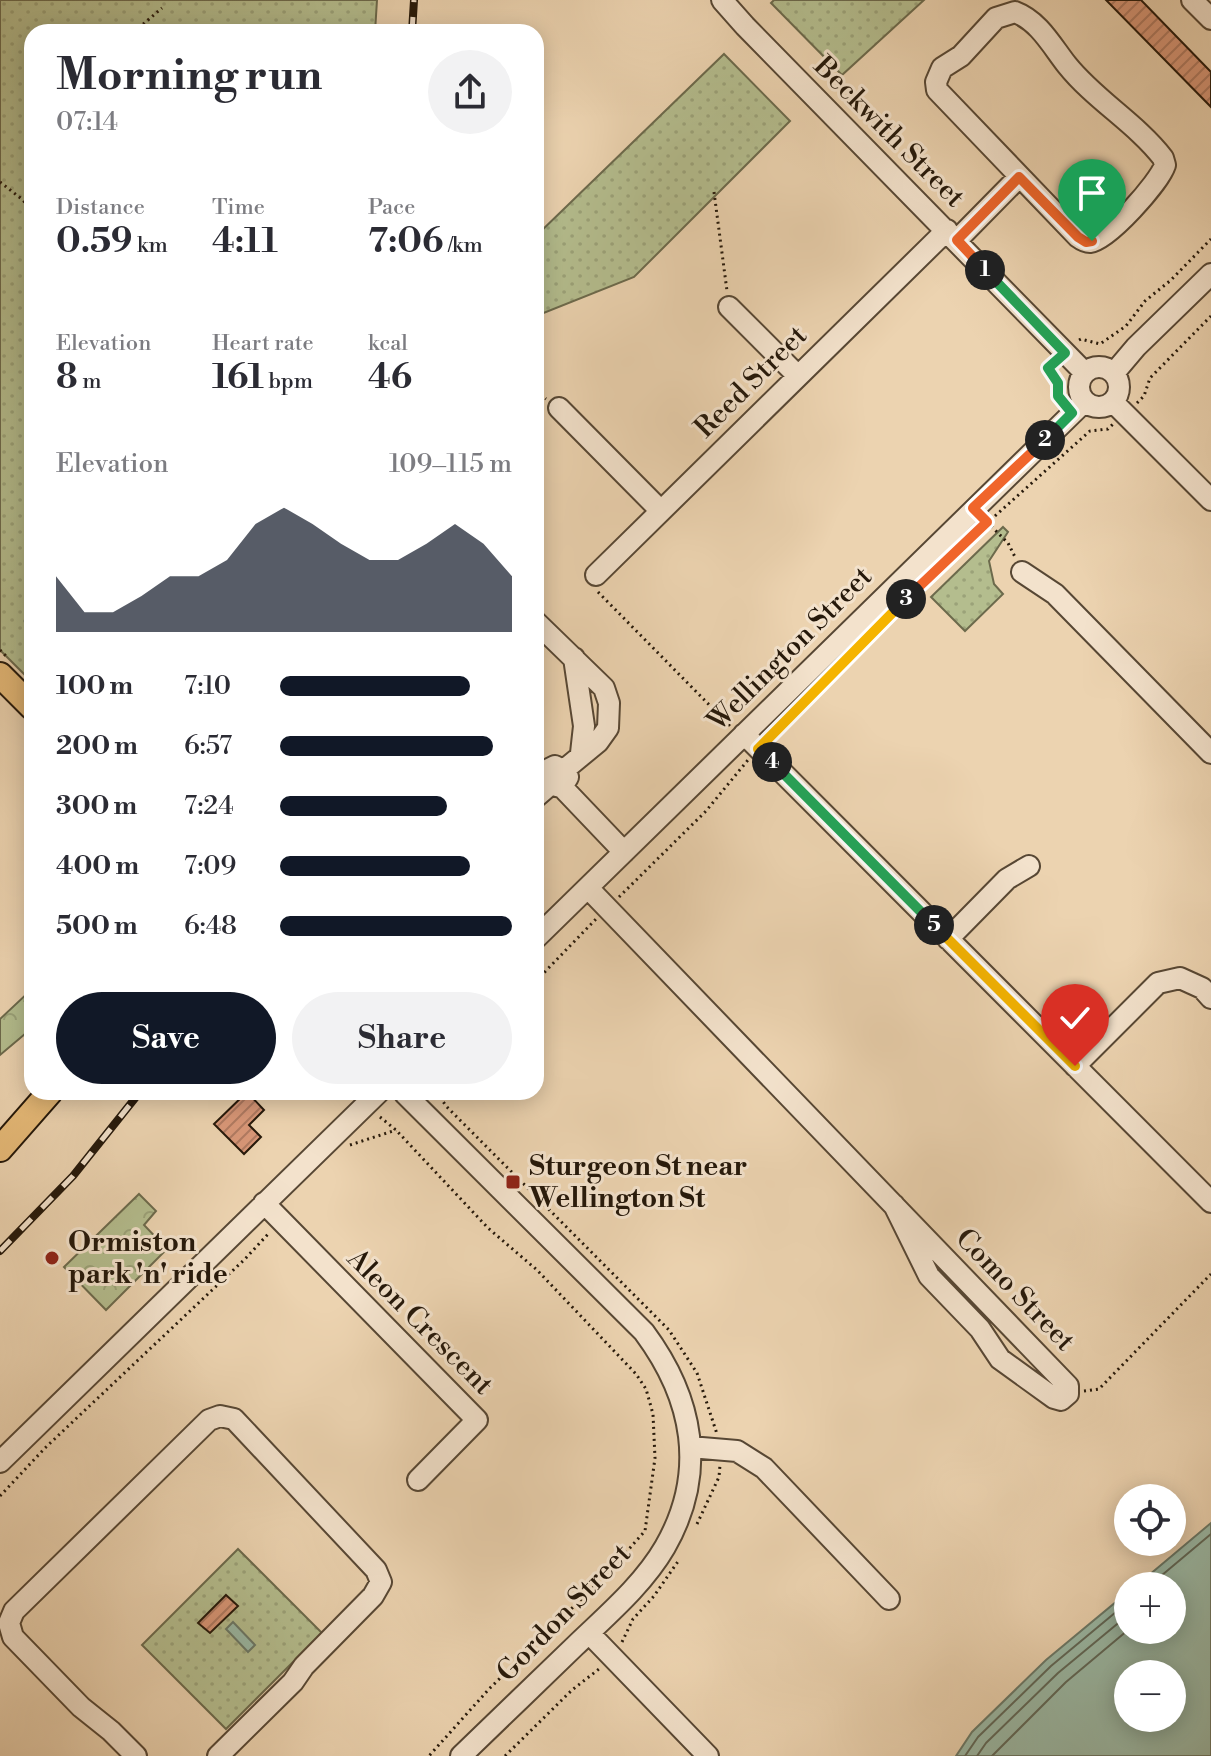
<!DOCTYPE html>
<html lang="en">
<head>
<meta charset="utf-8">
<style>
	:root { --surface:#fff; --page:#f2f2f3; --text:#2b2b33; --muted:#7c7c81; --accent:#111827 }
	body { margin:0; font-family:"Libre Bodoni",serif; background:var(--page); color:var(--text); height:100vh; display:flex; flex-direction:column; font-size:30px; white-space:nowrap }
	* { box-sizing:border-box; margin:0 }
	p { font-size:26px; color:var(--muted) }
	.icon { flex:none; width:44px; height:44px; fill:none; stroke:currentColor; stroke-width:2; stroke-linecap:round; stroke-linejoin:round }
	.map { position:relative; flex:1; overflow:hidden }
	.details { position:absolute; left:24px; top:24px; width:520px; height:1076px; display:flex; flex-direction:column; background:var(--surface); border-radius:24px; box-shadow:0 4px 20px #0003 }
	.details>* { flex:none }
	.buttons { position:absolute; left:1114px; top:1484px; display:grid; gap:16px }
	.buttons a { display:grid; place-items:center; width:72px; height:72px; border-radius:50%; background:var(--surface); box-shadow:0 4px 20px #0003; font-size:40px }
	.pin { position:absolute; display:grid; place-items:center; width:68px; height:68px; color:#fff; margin:-82px -34px; border-radius:50% 50% 50% 0; rotate:-45deg; box-shadow:0 0 8px #0007 }
	.pin .icon { rotate:45deg }
	.km { position:absolute; width:40px; height:40px; margin:-20px; border-radius:50%; background:#222; color:#fff; font-size:22px; line-height:40px; text-align:center }
	.round { display:grid; place-items:center; flex:none; width:84px; height:84px; border-radius:42px; background:var(--page) }
	.head { display:flex; align-items:center; justify-content:space-between; height:136px; padding:0 32px }
	h1 { font-size:44px; font-weight:700; line-height:60px }
	.stats { display:grid; grid-template-columns:repeat(3,1fr); gap:12px; height:136px; padding:8px 32px }
	.stats div { display:grid; align-content:center }
	.stats b { font-size:34px; font-weight:700 }
	.stats small { font-size:22px; font-weight:400 }
	.stats p { font-size:22px }
	.chart { height:224px; padding:16px 32px }
	.chart p { display:flex; justify-content:space-between }
	.chart svg { width:100%; height:144px; margin-top:8px; fill:var(--accent); opacity:.7 }
	.cta { display:flex; gap:16px; margin-top:auto; padding:16px 32px }
	.cta a { flex:1; height:92px; border-radius:48px; background:var(--accent); color:#fff; font-size:32px; font-weight:700; line-height:92px; text-align:center }
	.cta a+a { background:var(--page); color:var(--text) }
	ul { padding:0 32px; list-style:none; font-size:26px }
	li { display:grid; grid-template-columns:128px 96px 1fr; align-items:center; height:60px }
	li i { height:20px; border-radius:10px; background:var(--accent) }
	.map>svg:first-child { display:block }
	.forest { fill:url(#forest-crowns); stroke:#6c6a4c; stroke-width:2 }
	.park { fill:url(#park-dots); stroke:#6c6a4c; stroke-width:2 }
	.water { fill:#9ab9a6; stroke:#6b7968; stroke-width:2; fill-rule:evenodd }
	.lines { fill:none; stroke-linecap:round; stroke-linejoin:round }
	.shore { stroke:#606858; stroke-width:2 }
	.stream { stroke:#6b7968; stroke-width:5 }
	.building { fill:url(#building-hatch); stroke:#25180a; stroke-width:2 }
	.minor-casing { stroke:#574734; stroke-width:24 }
	.major-casing { stroke:#25180a; stroke-width:28 }
	.path { stroke:#25180a; stroke-width:3; stroke-dasharray:2 4; stroke-linecap:butt }
	.minor { stroke:#f3e2cc; stroke-width:20 }
	.major { stroke:#e6ba78; stroke-width:24 }
	.rail-casing { stroke:#25180a; stroke-width:8 }
	.rail { stroke:#f3e2cc; stroke-width:5; stroke-dasharray:15; stroke-linecap:butt }
	.split-1-casing { stroke:#fff; stroke-width:16 }
	.split-2-casing { stroke:#fff; stroke-width:16 }
	.split-3-casing { stroke:#fff; stroke-width:16 }
	.split-4-casing { stroke:#fff; stroke-width:16 }
	.split-5-casing { stroke:#fff; stroke-width:16 }
	.split-6-casing { stroke:#fff; stroke-width:16 }
	.split-1 { stroke:#f0652b; stroke-width:10 }
	.split-2 { stroke:#22a559; stroke-width:10 }
	.split-3 { stroke:#f0652b; stroke-width:10 }
	.split-4 { stroke:#f5b400; stroke-width:10 }
	.split-5 { stroke:#22a559; stroke-width:10 }
	.split-6 { stroke:#f5b400; stroke-width:10 }
	.poi-dot { fill:#8f2418; stroke:#f3e2cc; stroke-width:3 }
	.labels { text-anchor:middle; dominant-baseline:central; stroke-width:6; stroke-linejoin:round; paint-order:stroke }
	.street-label { font-size:28px; fill:#25180a; stroke:#f3e2cc }
	.poi-label { font-size:28px; font-weight:bold; fill:#25180a; stroke:#f3e2cc; text-anchor:start }
</style>
</head>
<body>
<div class="map">
<svg width="1211" height="1756" viewBox="0 0 1211 1756">
	<defs>
		<pattern id="forest-crowns" width="20" height="18" patternUnits="userSpaceOnUse" patternTransform="scale(2)"><rect width="20" height="18" fill="#b4bd8e"/><path d="M2 6a3 3 0 1 1 6 0M12 15a3 3 0 1 1 6 0" fill="none" stroke="#9ba279"/></pattern>
		<pattern id="park-dots" width="8" height="8" patternUnits="userSpaceOnUse" patternTransform="scale(2)"><rect width="8" height="8" fill="#b4bd8e"/><path d="M2 2h.1M6 6h.1" fill="none" stroke="#9ba279" stroke-width="1.8" stroke-linecap="round"/></pattern>
		<pattern id="building-hatch" width="6" height="6" patternUnits="userSpaceOnUse" patternTransform="scale(2)"><rect width="6" height="6" fill="#d99778"/><path d="M-1 1l2-2M0 6l6-6M5 7l2-2" fill="none" stroke="#b07a61"/></pattern>
	</defs>
	<rect width="100%" height="100%" fill="#ecd3b0"/>
	<filter id="stains"><feTurbulence type="fractalNoise" baseFrequency=".0025" numOctaves="4"/><feColorMatrix values="0 0 0 0 .2 0 0 0 0 .09 0 0 0 0 .02 0 0 0 .5 -.17"/></filter>
	<radialGradient id="worn" r=".72"><stop offset=".6" stop-color="#630" stop-opacity="0"/><stop offset="1" stop-color="#630" stop-opacity=".3"/></radialGradient>
	<!-- forest -->
	<path class="forest" d="M32 989V1028L0 1055V1019Z
		M139 1194 156 1211 144 1225 167 1249 106 1310 64 1267Z"/>
	<!-- park -->
	<path class="park" d="M0 0H377L375 32H32V682L0 650Z
		M774 0H924L842 75 771 3Z
		M724 54 790 121 634 277 536 316V236Z
		M1003 527 1008 532 989 561 994 584 1003 594 965 631 931 597Z
		M238 1549 322 1633 226 1729 142 1645Z"/>
	<!-- water -->
	<path class="water" d="M1211 1523V1756H956L972 1732 1046 1660 1128 1592V1630H1172V1586H1136ZM1128 1674H1172V1718H1128Z
		M233 1622 255 1645 248 1652 226 1629Z"/>
	<g class="lines">
		<!-- shore -->
		<path class="shore" d="M1149 1586 1211 1534
			M965 1756 978 1737 1051 1666 1128 1602
			M977 1756 986 1743 1058 1673 1128 1615
			M992 1756 1066 1682 1128 1630"/>
		<!-- stream -->
		<path class="stream" d="M26 621H32"/>
	</g>
	<!-- building -->
	<path class="building" d="M1106 0H1141L1211 72V107Z
		M247 1092 264 1110 249 1125 261 1137 244 1154 214 1124Z
		M226 1595 238 1606 210 1633 198 1623Z"/>
	<g class="lines">
		<!-- minor casing -->
		<g class="minor-casing">
			<path id="minor" d="M722 0 745 26 1084 372
				M1192 0 1211 19
				M1015 12C1039 21 1052 46 1067 65 1095 100 1136 123 1163 158L1165 165C1159 183 1108 240 1090 242 1085 242 1082 240 1078 237L937 90 936 82 942 68 961 56 996 18Z
				M957 240 1019 177
				M729 307 798 376
				M1079 387a20 20 0 1 1 40 0a20 20 0 1 1-40 0Z
				M1114 373 1136 347 1211 274
				M1113 402 1211 500
				M559 408 661 511
				M1022 572 1055 594 1211 753
				M596 575 947 230
				M536 622 604 688 609 703 608 728 598 742 564 770
				M574 658 584 726 581 753
				M744 734 1211 1202
				M562 787 568 777 566 772 555 766 549 769 546 775C549 783 553 786 562 787L624 852
				M536 797 551 784
				M588 888 1068 1386V1394L1061 1400 1054 1398 1000 1359 980 1329 929 1276 894 1205
				M536 938 1084 402
				M948 939 1007 879 1029 866
				M1075 1066 1158 983 1180 978 1202 988 1211 998
				M405 1094 644 1332C693 1398 708 1472 665 1547 643 1585 606 1616 575 1646 537 1683 499 1719 461 1756
				M264 1203 477 1420 418 1480
				M690 1447 737 1451 764 1468 889 1599
				M0 1462 378 1093
				M589 1633 708 1756
				M136 1756 111 1731 81 1707 13 1637 9 1623 14 1611 209 1420 220 1416 234 1419 376 1570 381 1582 373 1596 304 1666 293 1682 218 1756"/>
		</g>
		<!-- major casing -->
		<g class="major-casing">
			<path id="major" d="M0 675 32 707
				M0 1149 50 1092"/>
		</g>
		<!-- path -->
		<path class="path" d="M134 32 162 8
			M0 182 23 200 30 209
			M714 192 727 291
			M30 209 32 195
			M1079 340 1081 339 1100 344 1126 326 1145 301 1171 280 1211 239
			M1052 364 1048 368 1058 383V396L1061 399
			M536 391 546 399
			M1137 403 1144 396 1150 378 1211 316
			M995 516 1090 431 1108 429 1113 424
			M987 522 1008 543 1015 557
			M598 592 730 726
			M0 650 7 657
			M619 897 706 811 748 760
			M536 981 596 919
			M437 1092 446 1106 669 1330 697 1373 717 1434
			M380 1117 396 1130 488 1228 537 1270 636 1374 646 1389 653 1414 655 1458 645 1531 606 1575 489 1689 429 1756
			M350 1145 396 1130
			M1084 1391 1099 1389 1211 1274
			M0 1496 45 1448 245 1259 269 1233
			M697 1524 719 1477 720 1465
			M622 1642 633 1619 654 1596 679 1560
			M505 1756 572 1690 599 1669"/>
		<!-- minor -->
		<use href="#minor" class="minor"/>
		<!-- major -->
		<use href="#major" class="major"/>
		<!-- rail casing -->
		<g class="rail-casing">
			<path id="rail" d="M412 32 414 0
				M0 1251 73 1176 140 1092"/>
		</g>
		<!-- rail -->
		<use href="#rail" class="rail"/>
	</g>
	<g class="lines">
		<!-- split-1 casing -->
		<g class="split-1-casing">
			<path id="split-1" d="M985 270 957 240 1019 177 1078 237 1086 242 1092 241"/>
		</g>
		<!-- split-2 casing -->
		<g class="split-2-casing">
			<path id="split-2" d="M985 270 1065 353 1048 368 1058 383V396L1072 413 1045 440"/>
		</g>
		<!-- split-3 casing -->
		<g class="split-3-casing">
			<path id="split-3" d="M906 599 987 522 973 508 1045 440"/>
		</g>
		<!-- split-4 casing -->
		<g class="split-4-casing">
			<path id="split-4" d="M772 762 758 749 906 599"/>
		</g>
		<!-- split-5 casing -->
		<g class="split-5-casing">
			<path id="split-5" d="M772 762 934 925"/>
		</g>
		<!-- split-6 casing -->
		<g class="split-6-casing">
			<path id="split-6" d="M934 925 1075 1066"/>
		</g>
		<!-- split-1 -->
		<use href="#split-1" class="split-1"/>
		<!-- split-2 -->
		<use href="#split-2" class="split-2"/>
		<!-- split-3 -->
		<use href="#split-3" class="split-3"/>
		<!-- split-4 -->
		<use href="#split-4" class="split-4"/>
		<!-- split-5 -->
		<use href="#split-5" class="split-5"/>
		<!-- split-6 -->
		<use href="#split-6" class="split-6"/>
	</g>
	<!-- markers -->
	<g class="poi-dot">
		<rect x="505" y="1174" width="16" height="16" rx="4"/>
		<circle cx="52" cy="1258" r="8"/>
	</g>
	<g class="labels">
		<!-- street labels -->
		<g class="street-label">
			<text transform="translate(889 132) rotate(45)">Beckwith Street</text>
			<text transform="translate(751 382) rotate(-45)">Reed Street</text>
			<text transform="translate(790 649) rotate(-45)">Wellington Street</text>
			<text transform="translate(1015 1290) rotate(46)">Como Street</text>
			<text transform="translate(420 1322) rotate(45)">Aleon Crescent</text>
			<text transform="translate(564 1613) rotate(-46)">Gordon Street</text>
		</g>
		<!-- poi labels -->
		<g class="poi-label">
			<text x="529" y="1166">Sturgeon St near<tspan x="529" dy="32">Wellington St</tspan></text>
			<text x="68" y="1242">Ormiston<tspan x="68" dy="32">park 'n' ride</tspan></text>
		</g>
	</g>
	<rect width="100%" height="100%" filter="url(#stains)"/>
	<rect width="100%" height="100%" fill="url(#worn)"/>
</svg>
<div class="buttons">
<a><svg class="icon" aria-label="locate" viewBox="0 0 24 24"><circle cx="12" cy="12" r="6"/><path d="M12 2v4M12 18v4M2 12h4M18 12h4"/></svg></a>
<a>+</a>
<a>−</a>
</div>
<div class="pin" style="left:1092px;top:241px;background:#1e9e55"><svg class="icon" aria-label="arrive" viewBox="0 0 24 24"><path d="M6 21V4h12l-3 4 3 4H6"/></svg></div>
<div class="pin" style="left:1075px;top:1066px;background:#d93025"><svg class="icon" aria-label="check" viewBox="0 0 24 24"><path d="M5 12l5 5 9-10"/></svg></div>
<b class="km" style="left:985px;top:270px">1</b>
<b class="km" style="left:1045px;top:440px">2</b>
<b class="km" style="left:906px;top:599px">3</b>
<b class="km" style="left:772px;top:762px">4</b>
<b class="km" style="left:934px;top:925px">5</b>
<section class="details">
<div class="head"><div><h1>Morning run</h1><p>07:14</p></div><a class="round"><svg class="icon" aria-label="share" viewBox="0 0 24 24"><path d="M12 15V3M7 8l5-5 5 5M5 13v7h14v-7"/></svg></a></div>
<div class="stats">
<div><p>Distance</p><b>0.59<small> km</small></b></div>
<div><p>Time</p><b>4:11</b></div>
<div><p>Pace</p><b>7:06<small> /km</small></b></div>
</div>
<div class="stats">
<div><p>Elevation</p><b>8<small> m</small></b></div>
<div><p>Heart rate</p><b>161<small> bpm</small></b></div>
<div><p>kcal</p><b>46</b></div>
</div>
<div class="chart"><p><span>Elevation</span>109–115 m</p>
<svg viewBox="0 0 160 44" preserveAspectRatio="none"><path d="M0 44V27L10 38L20 38L30 33L40 27L50 27L60 22L70 11L80 6L90 11L100 17L110 22L120 22L130 17L140 11L150 17L160 27V44z"/></svg>
</div>
<ul>
<li><b>100 m</b>7:10<i style="width:82%"></i></li>
<li><b>200 m</b>6:57<i style="width:92%"></i></li>
<li><b>300 m</b>7:24<i style="width:72%"></i></li>
<li><b>400 m</b>7:09<i style="width:82%"></i></li>
<li><b>500 m</b>6:48<i style="width:100%"></i></li>
</ul>
<div class="cta"><a>Save</a><a>Share</a></div>
</section>
</div>
</body>
</html>
